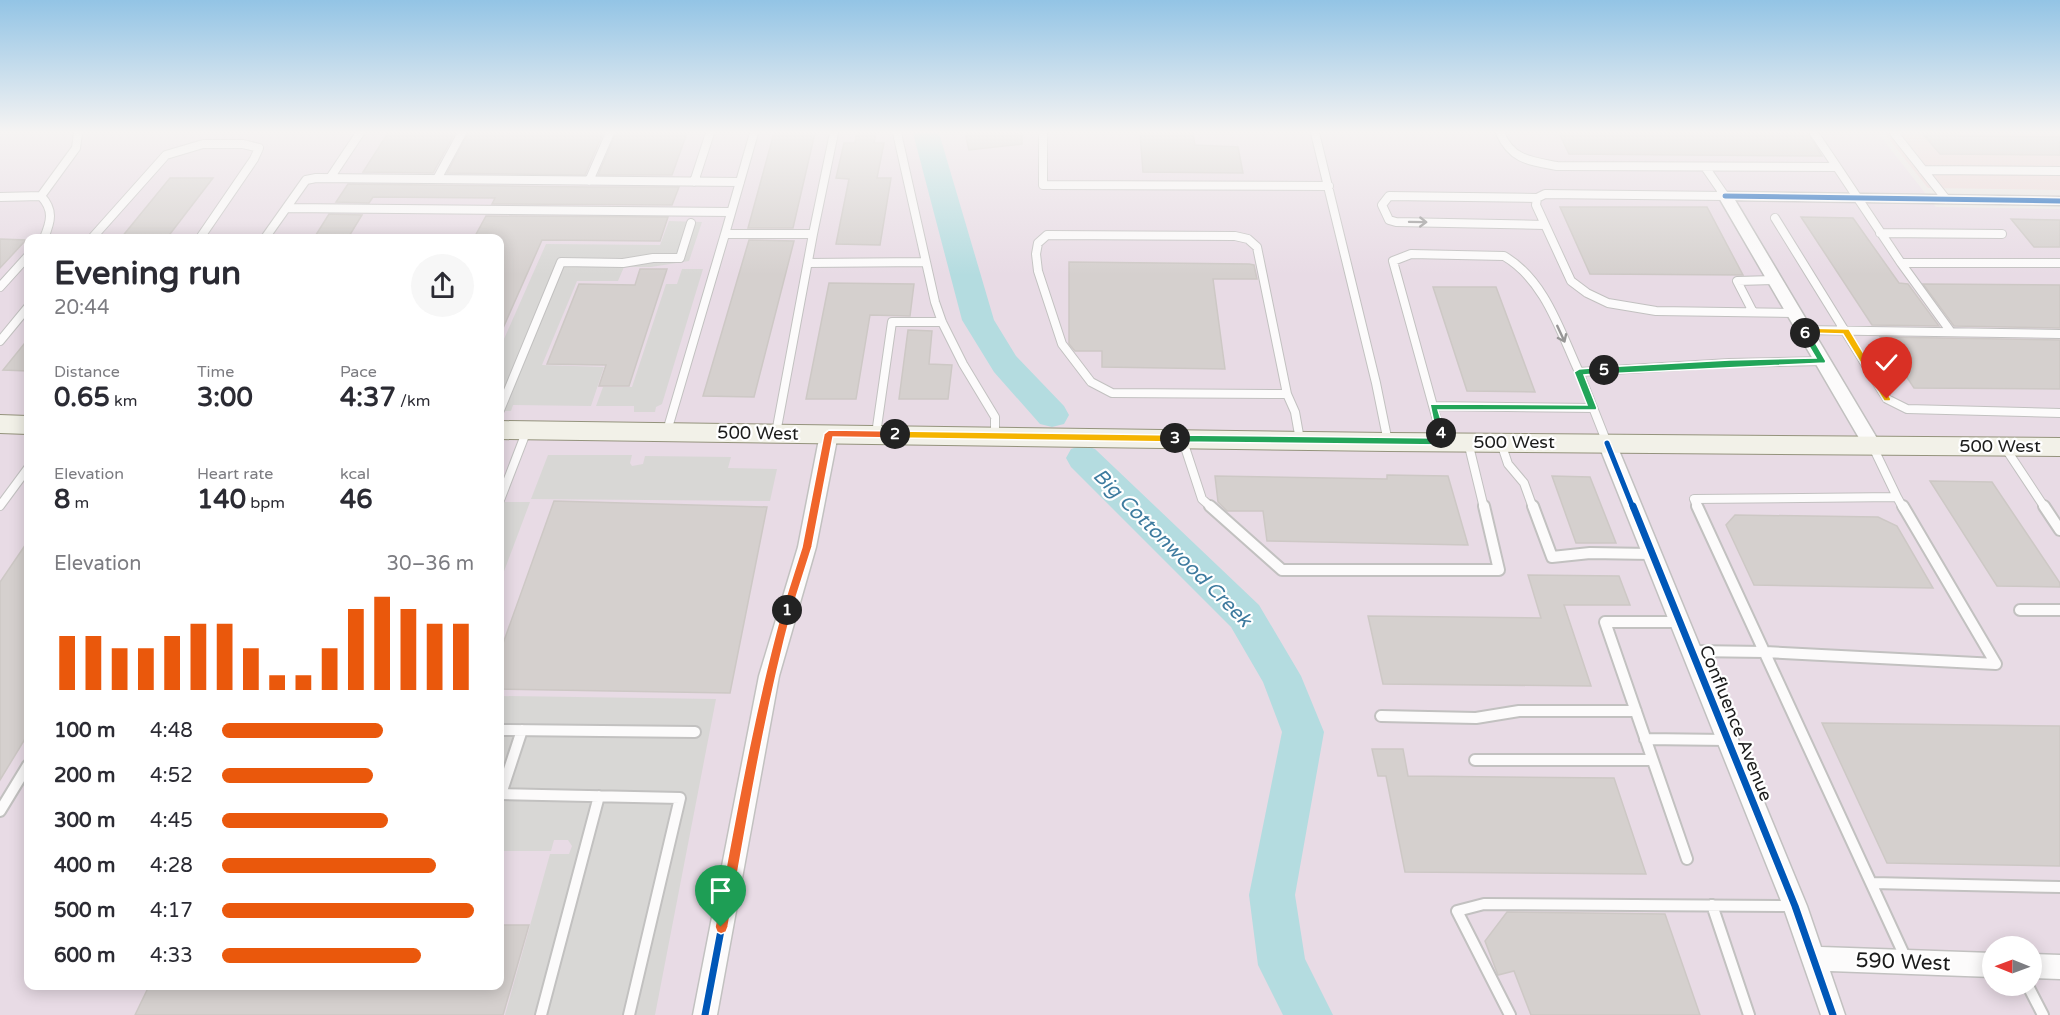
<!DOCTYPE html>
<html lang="en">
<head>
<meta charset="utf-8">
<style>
	:root { --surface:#fff; --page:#f7f7f7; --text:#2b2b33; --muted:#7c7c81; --accent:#ea580c }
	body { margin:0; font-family:"Varela Round",sans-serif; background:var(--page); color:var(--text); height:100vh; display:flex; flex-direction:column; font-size:22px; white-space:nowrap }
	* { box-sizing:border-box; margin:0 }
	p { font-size:20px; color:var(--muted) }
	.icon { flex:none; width:33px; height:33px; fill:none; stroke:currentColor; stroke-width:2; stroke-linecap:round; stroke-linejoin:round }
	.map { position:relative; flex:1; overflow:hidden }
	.panel { position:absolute; left:24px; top:234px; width:480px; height:756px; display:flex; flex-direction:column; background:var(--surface); border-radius:12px; box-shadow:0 3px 15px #0003 }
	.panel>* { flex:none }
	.needle { width:39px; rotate:271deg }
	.tools { position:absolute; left:1982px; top:936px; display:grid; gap:12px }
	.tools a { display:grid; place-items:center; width:60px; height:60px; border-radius:50%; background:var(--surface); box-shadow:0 3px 15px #0003; font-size:30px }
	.pin { position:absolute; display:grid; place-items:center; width:51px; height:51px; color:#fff; margin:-62px -26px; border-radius:50% 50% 50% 0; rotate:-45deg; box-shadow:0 0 6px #0007 }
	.pin .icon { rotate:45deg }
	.km { position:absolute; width:30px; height:30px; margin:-15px; border-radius:50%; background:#222; color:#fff; font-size:16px; line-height:30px; text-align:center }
	.round { display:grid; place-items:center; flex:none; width:63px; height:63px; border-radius:32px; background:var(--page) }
	.overview { display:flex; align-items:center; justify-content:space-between; height:102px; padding:0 30px }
	h1 { font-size:33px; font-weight:700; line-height:45px }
	.figures { display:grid; grid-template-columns:repeat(3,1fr); gap:9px; height:102px; padding:6px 30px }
	.figures div { display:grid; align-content:center }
	.figures b { font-size:26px; font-weight:700 }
	.figures small { font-size:16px; font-weight:400 }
	.figures p { font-size:16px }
	.chart { height:168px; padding:12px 30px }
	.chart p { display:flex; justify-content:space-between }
	.chart svg { width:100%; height:108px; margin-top:6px; stroke:var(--accent); stroke-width:6 }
	ul { padding:0 30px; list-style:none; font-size:20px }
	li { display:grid; grid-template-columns:96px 72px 1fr; align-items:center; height:45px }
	li i { height:15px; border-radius:8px; background:var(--accent) }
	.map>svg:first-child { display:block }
	.commercial { fill:#edd9d9 }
	.industrial { fill:#e8dbe5; fill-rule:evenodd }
	.parking { fill:#d8d7d5 }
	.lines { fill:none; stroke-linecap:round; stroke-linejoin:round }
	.river { fill:#b4dce0; fill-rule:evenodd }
	.building { fill:#d5d0ce; stroke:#cdc8c5; stroke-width:1.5 }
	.lane-far1-casing { stroke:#c2c1c0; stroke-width:10 }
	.lane-casing { stroke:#c2c1c0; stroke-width:14 }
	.street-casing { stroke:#c2c1c0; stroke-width:3 }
	.secondary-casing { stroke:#94937c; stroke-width:2 }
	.lane-far1 { stroke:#fcfbfb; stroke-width:8 }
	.lane { stroke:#fcfbfb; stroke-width:10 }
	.street { fill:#fcfbfb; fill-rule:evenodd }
	.secondary { fill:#f2f1e8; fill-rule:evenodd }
	.cycleway-far1-casing { stroke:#fff; stroke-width:8 }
	.cycleway-casing { stroke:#fff; stroke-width:10 }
	.cycleway-far1 { stroke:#0057b8; stroke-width:5 }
	.cycleway { stroke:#0057b8; stroke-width:7 }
	.oneway { stroke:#979696 }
	.split-1 { fill:#f0652b; stroke:#fff; stroke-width:1.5 }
	.split-2 { fill:#f0652b; stroke:#fff; stroke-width:1.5 }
	.split-3 { fill:#f5b400; stroke:#fff; stroke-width:1.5 }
	.split-4 { fill:#22a559; stroke:#fff; stroke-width:1.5 }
	.split-5 { fill:#22a559; stroke:#fff; stroke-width:1.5 }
	.split-6 { fill:#22a559; stroke:#fff; stroke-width:1.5 }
	.split-7 { fill:#f5b400; stroke:#fff; stroke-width:1.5 }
	.labels { text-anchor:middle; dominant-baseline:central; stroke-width:4.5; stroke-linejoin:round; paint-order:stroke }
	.street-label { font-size:18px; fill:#1b1b1b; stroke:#fff }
	.water-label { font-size:20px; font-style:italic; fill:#3e7b9f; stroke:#fff }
	.near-street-label { font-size:21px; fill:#1b1b1b; stroke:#fff }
</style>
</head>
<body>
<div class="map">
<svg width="2060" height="1015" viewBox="0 0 2060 1015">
	<rect width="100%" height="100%" fill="#eae7e4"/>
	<!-- commercial -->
	<path class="commercial" d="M1884 133H2060V190L1928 188Z"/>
	<!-- industrial -->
	<path class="industrial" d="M0 133H1878L1936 207 2060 209V1015H0ZM28 238H500V986H28ZM1992 946H2031V986H1992Z"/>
	<!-- parking -->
	<path class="parking" d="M669 221 702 222 689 261 651 267H624L618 281H577L542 365 604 367 591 406 513 405 511 411H500V348L546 244 660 245Z
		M682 269H703L662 404 656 407 655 412H634V406H596L603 387H632L666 284H677Z
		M548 455H632L630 463 632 466 643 464 645 456 731 457 728 468 777 469 770 501 531 499Z
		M500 502H530L500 582Z
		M500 696 716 699 655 1015H505L550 854H569L572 846 568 840H554L551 851H500Z"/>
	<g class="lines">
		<!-- river -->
		<path class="river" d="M913 133H939L994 320 1016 356 1064 406 1069 415 1064 424 1052 427 1040 424 994 372 962 320Z
			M1083 445 1095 449 1259 605 1301 676 1324 732 1295 895 1305 959 1333 1015H1283L1258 965 1249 895 1282 732 1263 682 1231 627 1071 467 1066 458 1071 449Z"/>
	</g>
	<!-- building -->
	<path class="building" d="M388 133H455L433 173 363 172Z
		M468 133H603L585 175 447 173Z
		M616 133H687L672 175H598Z
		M774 133H815L793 228H748Z
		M857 133H876L874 143H884L877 178H891L880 245 836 244 849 179 836 178 844 143H855Z
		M965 133H1022V144L969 150Z
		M1140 133H1193L1195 145 1238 147 1243 173 1143 172Z
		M1559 133H1808L1822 156 1569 154Z
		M1922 133H1956L1958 136 2060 137V155L1940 154Z
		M170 178H213L167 238H121Z
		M348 184 589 187H679L672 205 492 204 495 198 373 197 369 203 336 202Z
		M1560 207H1707L1743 275 1590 274Z
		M329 214 362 215 348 238H314Z
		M486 216 668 217 660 241 542 240 500 335V238H474Z
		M1801 217 1853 218 1899 283 1908 284 1939 326 1872 325Z
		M2011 219 2060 220V247H2034Z
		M0 239 26 240 0 268Z
		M749 240 794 241 754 397 703 396Z
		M1069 262 1249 264 1254 265 1257 279H1213L1225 369 1102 367V351H1075L1069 344Z
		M640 269H667L629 386H599L606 365 547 364 579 284 635 285Z
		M829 283 914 284 910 316 870 315 856 399H806Z
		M1923 284 2060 285V328L1954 326Z
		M1433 287H1496L1535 392 1467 391Z
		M908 330 932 331 929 364 952 365 948 399H899Z
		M1880 337 2060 340V389L1914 388Z
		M28 339V371L3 370Z
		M1387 475 1448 476 1468 545 1267 541 1263 511H1227L1218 502 1215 476 1387 479Z
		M1552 476 1590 477 1616 543H1576Z
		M1930 481 1992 482 2060 583V587L1997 586Z
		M554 501 767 507 730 693 500 689V652Z
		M1735 515 1878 517 1897 526 1933 588 1754 585 1726 525Z
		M28 541V734L0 780V582Z
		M1528 575 1619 576 1630 605H1564L1591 686 1383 684 1368 616 1541 618Z
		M1822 723 2060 726V866L1887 863Z
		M1372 749H1403L1408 776 1614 778 1646 874 1405 872 1386 776H1378Z
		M1507 912 1665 914 1700 1015H1531L1514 971 1498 975 1485 941Z
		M500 925H529L503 1015H135L149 986H500Z"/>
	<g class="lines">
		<!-- lane-far1 casing -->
		<g class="lane-far1-casing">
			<path id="lane-far1" d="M897 133 935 302 942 322 963 364 995 417V435
				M1043 133V185L1329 186
				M1315 133 1376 383 1388 442
				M1500 133C1512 160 1530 161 1557 166L1837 167 1901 263H2060
				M1814 133 1837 167
				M1894 133 1946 199
				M1705 167 1725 196
				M1923 170 2060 171
				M330 178 360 133
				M437 179 462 133
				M589 181 610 133
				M694 182 710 133
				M41 196 76 148 78 133
				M1725 196 1545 194 1537 198 1536 205 1571 281 1587 293 1608 303 1656 311 1793 313
				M0 197 41 196C54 210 51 221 44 238
				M1537 198 1389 196 1382 205 1389 220 1396 222 1545 225
				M287 208 731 212
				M1775 218 1887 399 1907 409 2060 413
				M1880 233 2002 234
				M725 234 754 133
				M813 234 834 133
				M1047 235 1235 236 1248 239 1257 247 1287 394 1112 393 1091 382 1062 344 1038 271 1036 254 1038 243Z
				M92 238 166 155 203 144H243L259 148 254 159 200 238
				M265 238 306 180 316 178 740 182
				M808 263 926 262
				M1901 263 1951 332
				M0 287 28 256
				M1753 312 1737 281 1774 280
				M1804 330 2060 334
				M0 341 28 307
				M1287 394 1295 412 1300 440
				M1433 406 1393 261 1411 254 1504 256C1545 280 1560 331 1579 372
				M500 410 561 262 623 263 653 258H680L691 223
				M667 431 725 234H813L776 433
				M876 434 892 322H942
				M1182 438 1202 499 1212 508
				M1443 442 1433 406 1593 408
				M1468 442 1484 508
				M1501 443 1508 464 1524 483 1533 508
				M1607 443 1579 372 1729 363 1822 361
				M2004 446 2045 508
				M1897 497 1903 508
				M500 500 527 430
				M0 506 28 468
				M1698 508 1694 499 1897 497 1872 445"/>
		</g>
		<!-- lane casing -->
		<g class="lane-casing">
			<path id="lane" d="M1210 506 1282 570H1499L1484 506
				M1533 506 1552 557 1590 553 1651 554
				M1697 506 1907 961
				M2044 506 2060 530
				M2020 610H2060
				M1678 622H1605L1687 859
				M1692 651 1765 652 1996 664 1903 506
				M1381 716 1476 718 1519 711H1636
				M500 730 695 732
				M522 730 501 794 680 798 629 1015
				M1645 739 1727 740
				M1475 760H1652
				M0 811 28 765
				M1872 883 2060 887
				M1712 905 1749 1015
				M2028 986 2043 1015
				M541 1015 599 796
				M1510 1015 1457 911 1484 904 1794 906"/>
		</g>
		<!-- street casing -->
		<g class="street-casing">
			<path id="street" d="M1725 192 2060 197V205L1735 200 1881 445 1878 450 1872 451 1866 450 1718 196Z
				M829 428 835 430 838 434 816 547 779 676 717 1015H693L759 676 798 547 820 434 823 430Z
				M1607 437 1613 438 1616 443 1807 906 1821 947 1992 953V977L1830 971 1845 1015H1821L1783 906 1598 443 1601 438Z
				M2031 954 2060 955V979L2031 978Z"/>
		</g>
		<!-- secondary casing -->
		<g class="secondary-casing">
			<path id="secondary" d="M0 415 28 416V434L0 433Z
				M500 421 1388 433 2060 438V456L1388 451 500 439Z"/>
		</g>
		<!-- lane-far1 -->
		<use href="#lane-far1" class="lane-far1"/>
		<!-- lane -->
		<use href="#lane" class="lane"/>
		<!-- street -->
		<use href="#street" class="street"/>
		<!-- secondary -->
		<use href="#secondary" class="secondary"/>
		<!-- cycleway-far1 casing -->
		<g class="cycleway-far1-casing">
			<path id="cycleway-far1" d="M1725 196 2060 201
				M1607 443 1633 508
				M815 508 829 434"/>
		</g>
		<!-- cycleway casing -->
		<g class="cycleway-casing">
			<path id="cycleway" d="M1633 506 1795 906 1833 1015
				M705 1015 769 676 807 547 815 506"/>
		</g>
		<!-- cycleway-far1 -->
		<use href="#cycleway-far1" class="cycleway-far1"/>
		<!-- cycleway -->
		<use href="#cycleway" class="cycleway"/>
	</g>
	<!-- one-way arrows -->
	<defs><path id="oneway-shaft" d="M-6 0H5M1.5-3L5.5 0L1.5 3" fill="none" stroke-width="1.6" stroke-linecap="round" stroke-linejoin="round" transform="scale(1.5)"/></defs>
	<g class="oneway">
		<use href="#oneway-shaft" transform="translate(1418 222) rotate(1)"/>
		<use href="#oneway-shaft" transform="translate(1561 334) rotate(65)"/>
	</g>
	<!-- sky -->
	<linearGradient id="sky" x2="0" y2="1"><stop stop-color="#93c4e5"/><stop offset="0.48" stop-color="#f6f4f3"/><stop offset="1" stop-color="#f6f4f3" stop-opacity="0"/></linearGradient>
	<rect width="2060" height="275" fill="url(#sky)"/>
	<!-- split-1 -->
	<path class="split-1" d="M787 606 792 610C764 715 747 821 728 927L726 932 721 934 717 932 715 927C735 821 753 715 782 610Z"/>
	<!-- split-2 -->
	<path class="split-2" d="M829 430 895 431 900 434 895 438 833 437 812 547 792 610 787 615 782 610 802 547 824 434Z"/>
	<!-- split-3 -->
	<path class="split-3" d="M895 431 1175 435 1179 438 1175 442 895 438 890 434Z"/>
	<!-- split-4 -->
	<path class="split-4" d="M1441 429 1444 430 1448 442 1443 445 1175 442 1170 438 1175 435 1438 438 1436 433Z"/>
	<!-- split-5 -->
	<path class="split-5" d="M1604 367 1607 368V373L1584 375 1597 408 1596 410H1438L1445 433 1441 436 1436 433 1430 404 1587 405 1574 372 1579 369Z"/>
	<!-- split-6 -->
	<path class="split-6" d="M1802 330H1808L1826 361 1825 363 1604 374 1600 370 1604 367 1729 360 1816 358 1801 333Z"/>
	<!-- split-7 -->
	<path class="split-7" d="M1801 328 1849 329 1891 399 1890 401H1884L1843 334 1809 333 1805 335 1801 333Z"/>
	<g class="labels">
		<!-- street labels -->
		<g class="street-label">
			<text transform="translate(758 433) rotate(1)">500 West</text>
			<text x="1514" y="442">500 West</text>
			<text x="2000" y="446">500 West</text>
			<text transform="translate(1736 723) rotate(68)">Confluence Avenue</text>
		</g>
		<!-- water labels -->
		<g class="water-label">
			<text transform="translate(1172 548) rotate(45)">Big Cottonwood Creek</text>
		</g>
		<!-- near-street labels -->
		<g class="near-street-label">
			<text transform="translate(1903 962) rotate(2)">590 West</text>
		</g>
	</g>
</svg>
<div class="tools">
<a><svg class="needle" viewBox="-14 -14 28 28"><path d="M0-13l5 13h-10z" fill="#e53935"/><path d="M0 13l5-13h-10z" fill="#7c7c81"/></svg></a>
</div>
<div class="pin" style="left:721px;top:927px;background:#1e9e55"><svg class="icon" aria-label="arrive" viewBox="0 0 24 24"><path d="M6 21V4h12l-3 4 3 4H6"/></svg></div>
<div class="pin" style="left:1887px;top:399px;background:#d93025"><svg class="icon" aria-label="check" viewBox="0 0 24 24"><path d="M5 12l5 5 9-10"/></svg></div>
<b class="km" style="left:787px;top:610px">1</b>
<b class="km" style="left:895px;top:434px">2</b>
<b class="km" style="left:1175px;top:438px">3</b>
<b class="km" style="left:1441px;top:433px">4</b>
<b class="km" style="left:1604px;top:370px">5</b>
<b class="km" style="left:1805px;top:333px">6</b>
<section class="panel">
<div class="overview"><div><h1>Evening run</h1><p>20:44</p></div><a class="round"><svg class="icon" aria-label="share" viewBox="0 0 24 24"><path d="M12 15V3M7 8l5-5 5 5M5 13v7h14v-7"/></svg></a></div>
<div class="figures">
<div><p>Distance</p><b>0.65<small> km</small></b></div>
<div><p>Time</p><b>3:00</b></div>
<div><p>Pace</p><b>4:37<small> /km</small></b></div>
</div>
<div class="figures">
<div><p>Elevation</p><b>8<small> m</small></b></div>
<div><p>Heart rate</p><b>140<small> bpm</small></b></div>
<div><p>kcal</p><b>46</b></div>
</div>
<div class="chart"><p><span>Elevation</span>30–36 m</p>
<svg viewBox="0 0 160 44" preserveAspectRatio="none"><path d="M5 44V22M15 44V22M25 44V27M35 44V27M45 44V22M55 44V17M65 44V17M75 44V27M85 44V38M95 44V38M105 44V27M115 44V11M125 44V6M135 44V11M145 44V17M155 44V17"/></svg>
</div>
<ul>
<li><b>100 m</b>4:48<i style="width:64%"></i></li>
<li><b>200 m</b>4:52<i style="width:60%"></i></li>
<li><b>300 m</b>4:45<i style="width:66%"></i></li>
<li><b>400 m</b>4:28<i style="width:85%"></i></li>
<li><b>500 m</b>4:17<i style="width:100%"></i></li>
<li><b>600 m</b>4:33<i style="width:79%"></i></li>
</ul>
</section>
</div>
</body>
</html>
